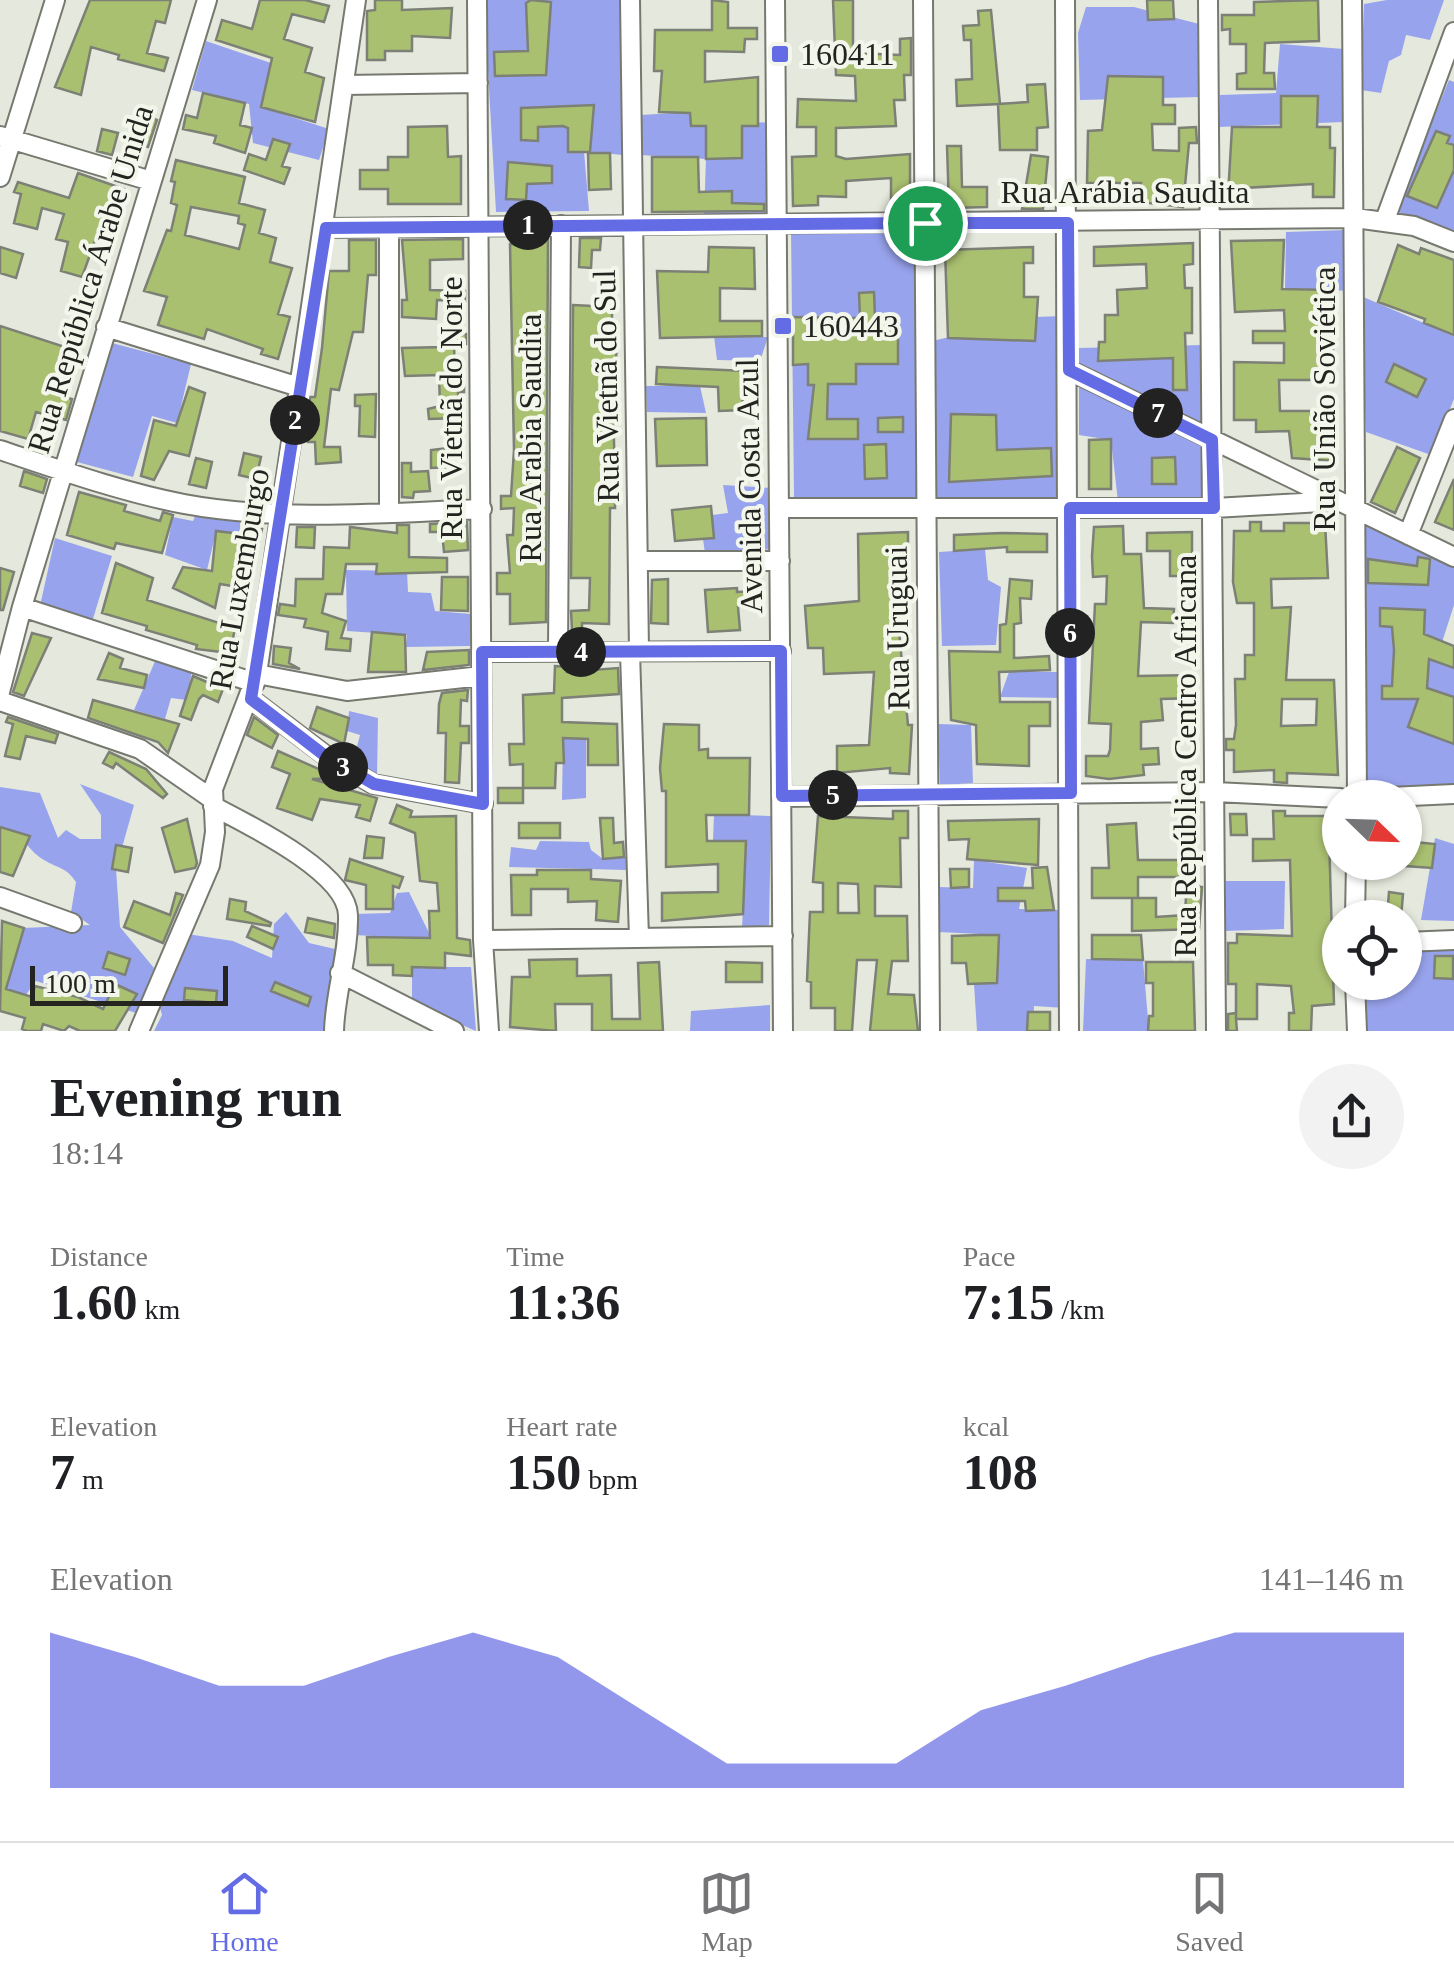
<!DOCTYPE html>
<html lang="en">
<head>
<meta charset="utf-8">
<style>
	:root { --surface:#fff; --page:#f2f2f2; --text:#202124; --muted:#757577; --line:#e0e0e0; --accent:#646ce5 }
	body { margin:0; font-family:Georgia,serif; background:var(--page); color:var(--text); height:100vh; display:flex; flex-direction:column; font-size:38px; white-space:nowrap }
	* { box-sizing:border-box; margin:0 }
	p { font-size:32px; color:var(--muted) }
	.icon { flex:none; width:55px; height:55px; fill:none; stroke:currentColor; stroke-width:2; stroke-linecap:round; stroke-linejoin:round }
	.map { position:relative; height:1031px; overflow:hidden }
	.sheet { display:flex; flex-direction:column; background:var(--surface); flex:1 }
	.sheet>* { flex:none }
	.needle { width:65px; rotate:113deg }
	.controls { position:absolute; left:1322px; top:780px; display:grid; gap:20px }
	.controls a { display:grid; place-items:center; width:100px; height:100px; border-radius:50%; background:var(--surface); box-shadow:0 2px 8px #0004; font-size:50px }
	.scale { position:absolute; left:30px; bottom:25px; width:198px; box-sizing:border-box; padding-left:10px; border:5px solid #232420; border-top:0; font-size:28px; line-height:35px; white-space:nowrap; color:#232420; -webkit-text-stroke:8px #f3f7eb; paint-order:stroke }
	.pin { position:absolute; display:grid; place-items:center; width:85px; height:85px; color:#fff; margin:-42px; border:5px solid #fff; border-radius:50%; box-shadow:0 2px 10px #0007 }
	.km { position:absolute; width:50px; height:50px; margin:-25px; border-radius:50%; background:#222; color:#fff; font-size:28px; line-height:50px; text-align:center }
	.round { display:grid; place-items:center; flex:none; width:105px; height:105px; border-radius:52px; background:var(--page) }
	.summary { display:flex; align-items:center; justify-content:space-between; height:170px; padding:0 50px }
	h1 { font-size:55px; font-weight:800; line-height:75px }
	.figures { display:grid; grid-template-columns:repeat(3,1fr); gap:15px; height:170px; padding:10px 50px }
	.figures div { display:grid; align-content:center }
	.figures b { font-size:50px; font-weight:800 }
	.figures small { font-size:28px; font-weight:400 }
	.figures p { font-size:28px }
	.chart { height:280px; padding:20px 50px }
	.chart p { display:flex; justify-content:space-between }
	.chart svg { width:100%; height:180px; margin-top:10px; fill:var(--accent); opacity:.7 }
	.menu { display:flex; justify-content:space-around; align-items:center; height:140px; border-top:2px solid var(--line); background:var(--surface); font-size:28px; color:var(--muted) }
	.menu a { display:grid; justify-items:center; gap:5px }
	.menu .active { color:var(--accent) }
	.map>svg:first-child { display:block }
	.forest { fill:#98a3ed }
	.building { fill:#aac071; stroke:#7c8075; stroke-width:2.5; fill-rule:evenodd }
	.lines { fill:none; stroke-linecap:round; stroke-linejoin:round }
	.minor-casing { stroke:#76796f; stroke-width:22 }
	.minor { stroke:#fff; stroke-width:18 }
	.route-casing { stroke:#fff; stroke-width:20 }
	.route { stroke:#646ce5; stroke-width:12 }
	.poi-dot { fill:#646ce5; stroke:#f3f7eb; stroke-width:4 }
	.labels { text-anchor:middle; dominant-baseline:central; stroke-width:8; stroke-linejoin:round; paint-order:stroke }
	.poi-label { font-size:32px; fill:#232420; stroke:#f3f7eb; text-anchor:start }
	.street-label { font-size:32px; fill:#232420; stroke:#f3f7eb }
</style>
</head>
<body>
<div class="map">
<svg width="1454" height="1031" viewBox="0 0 1454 1031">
	<rect width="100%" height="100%" fill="#e5e9dd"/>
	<!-- forest -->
	<path class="forest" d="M484 0H621L622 155 584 151 589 211 496 212Z
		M1387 0H1444L1430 40 1406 35 1401 55 1389 61 1381 93 1361 90 1364 4Z
		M1086 7H1134L1199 24 1201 97 1080 100 1078 33Z
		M206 41 271 63 261 107 329 129 319 160 253 143 249 104 192 90Z
		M1280 44 1344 49 1343 122 1219 127 1220 95 1276 93Z
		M1449 80 1454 82V233L1396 211Z
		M690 100 691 126 771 122 770 216 704 215 706 159 640 155V115L674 113 675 101Z
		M791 230 919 233V501L794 498Z
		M1346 230 1351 291 1285 288 1286 232Z
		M1361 296 1454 336V399L1431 455 1366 432Z
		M1063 316 1064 501 933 500 932 341 1035 317Z
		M714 336 768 337 760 361 717 360Z
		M112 343 191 364 177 423 152 416 133 477 77 462Z
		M1202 345 1206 502H1118L1111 440 1079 435V348Z
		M646 386H700L706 413 647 412Z
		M723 485 772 488 774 549 705 553 703 539 712 515 728 513Z
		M197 511 240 517V535L216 532 207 570 165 555 173 517 193 521Z
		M1364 523 1454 565V605L1436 661 1454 669V787L1362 790Z
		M55 538 112 556 92 622 40 606Z
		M985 549 988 580 1001 587 996 645 942 646 939 552Z
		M346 570 407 571 408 592 431 593 435 611 471 614 470 646 406 647 407 635 347 631Z
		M156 659 192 670 187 700 171 698 165 719 134 710Z
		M1009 672H1064V698L1000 697Z
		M349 711 378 718 377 779 359 771 362 753 356 750 360 735 347 731Z
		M938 724 971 725 973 783 940 785Z
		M563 738 586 739V798L562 800Z
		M80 784 134 805 116 869 120 927 154 968 136 1013 36 981 25 996 6 990 23 928 90 925 71 912 76 882C66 867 59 869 44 860 26 849 26 836 0 826V787L40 793 58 838 66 830 80 839H101V815Z
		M714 814 771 816 769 925 742 928 746 841H713Z
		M1435 838 1454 844V921L1421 920Z
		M540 841 589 842 591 850 603 859 626 857 627 870 509 867 511 847 536 850Z
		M974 860 1027 868 1019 909 1064 910 1065 1008 1034 1006 1033 1031H977L974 984 997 982 999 935 939 932V887L973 888Z
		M1226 881H1285L1284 929 1223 931Z
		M409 892 432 939 354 935V914L390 913 397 893Z
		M286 912 309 943 335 949 325 1031H154L162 1015 159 1004 187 934 233 941 272 958 274 924Z
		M1454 946V1031H1364L1363 983 1405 982V948Z
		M1086 959 1143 960 1149 1031H1083Z
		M412 967H471L476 1031 412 1003Z
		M770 1005V1031H690L691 1011Z"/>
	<!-- building -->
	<path class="building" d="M90 0H171L165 23 156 21 147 53 168 58 164 71 118 59 119 55 91 47 81 95 55 87Z
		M260 0H305L329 6 324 22 292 14 284 39 312 48 305 72 324 78 315 122 261 107 272 58 216 40 222 20 252 29Z
		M375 0H402V10L452 8 450 38 412 36V51H385V60H367V11L375 10Z
		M531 0 551 2 546 75 495 76 494 52 528 51 526 3Z
		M712 0 728 2V28H757V39H745L744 52 705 51V82L758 77V126H742V158L706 159V126H691L690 113 659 112 662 71H654L655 30H712Z
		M833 0H853V53L900 55V39L911 38V75H904L905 100H894L896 126 836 128V156L846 159 910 154V205H891V178L846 181V197L818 196V205L793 206 792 157 816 156V127H797L798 99 856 101 855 76 836 75Z
		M1147 0H1173L1174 19 1148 20Z
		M1318 0 1319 41 1265 43 1264 73H1274L1275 89H1237V74L1246 73V44H1230V29L1222 30V15H1254V2Z
		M991 10 1000 104 957 106 956 80 972 79 971 40H964L963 26 979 25 978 11Z
		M1108 76 1163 77V105H1175V124H1152L1153 150 1179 151V128L1196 127 1197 143H1189L1183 207 1140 202 1141 183H1087L1088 131 1102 130Z
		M1045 84 1048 127 1037 128V150H1000L998 104 1028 102 1027 85Z
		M203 93 245 103 240 125 252 128 245 153 214 143 216 136 183 129 186 115 197 118Z
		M1281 96H1318L1317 127H1330V148H1335L1334 197H1313V184L1244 188V196H1228L1232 127H1281Z
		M594 105 590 152H568V128L563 126 538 127V141L521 140V108Z
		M137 113 157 120 148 147 129 141Z
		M447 126 448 157 461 156V204H388V189H360V170H388V157H408V127Z
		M102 129 118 133 112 155 97 151Z
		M1436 131 1450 136 1447 143 1454 145V170L1437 208 1407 196Z
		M273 139 290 144 282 166 290 168 284 184 244 170 249 154 266 160Z
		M947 146H961L962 187H987V207L949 208Z
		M588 153H610L611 189 589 190Z
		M1031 155 1048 157 1043 209H1022Z
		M652 157H698L699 192 732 191V203L764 204V211L652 212Z
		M176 160 245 177 239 203 265 210 259 233 276 238 270 262 292 268 278 314 290 317 278 359 261 354 263 349 207 329 204 339 158 325 167 297 144 291 167 230 171 231 177 205 171 203 175 182 171 181ZM191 207 239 216 238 223 245 225 239 249 185 235Z
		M508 162 552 166V183L527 184 526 200 506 199Z
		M78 173 124 189 117 210 110 208 104 228 100 227 82 277 61 271 68 242 56 239 64 214 42 208 37 229 14 223 21 194 14 192 18 182 69 198Z
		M536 238H548L546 622 510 624V594H497V573H510L507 535H513L514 508 501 509V496H511L514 450 510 244 536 245Z
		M580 238H601L600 250H592L591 268 579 267Z
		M463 239V259L430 260V290L465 291V301L437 300 436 319 402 317V300H407L402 240Z
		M349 240H376V275H368L363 332H353L339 390 331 389 324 447H340L341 462 316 464 315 442H308L310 397H315L322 348 329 271H349Z
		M1284 240 1282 289 1332 290 1333 355 1330 380H1279L1280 411H1336L1334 461 1292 458 1289 431 1256 432V420H1234V362L1284 363V343H1253V331H1285L1284 310 1235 312 1231 241Z
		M1193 243V264L1184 265 1185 288H1192V333H1185L1187 390H1173V358L1098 361 1099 342H1105V315H1118L1117 290 1147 288 1146 264 1094 266V247Z
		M1398 245 1419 254 1421 248 1454 260V335L1424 323 1425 319 1378 302Z
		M0 247 23 254 16 278 0 273Z
		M709 247 754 248 755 289 720 288V321H762V336L660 338 657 271 708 272Z
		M1033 247V263H1024V297H1038L1035 341 948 338 945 250Z
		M874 292 875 318H898V364H856V384H828L827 419H858V439H808L814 385H808V364L793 365V317L860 318 859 293Z
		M573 305 612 307V336H617L616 362H612L615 482V508H610L609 624 582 623V630H572L571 611 589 610 590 578H571Z
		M0 326 65 347 59 367 66 369 59 395 72 399 66 420 36 412 28 439 0 431Z
		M443 333 466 334V344H454L455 379H464V392H458L459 418 429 419 428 409 440 406 439 375 405 376 402 348 443 347Z
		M1394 364 1426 379 1417 397 1386 382Z
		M657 367 746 371 756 367V387H742L743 410 719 411 718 387 656 384Z
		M189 387 205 393 189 456 169 451 154 480 141 476 154 420 176 426Z
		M376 394 375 437 359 436 360 406H355V395Z
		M951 414 996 415 997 450 1051 448 1052 476 949 482Z
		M903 417V432H878V418Z
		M706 418 707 465 657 466 655 419Z
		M1111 439V489H1089V440Z
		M886 444 887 478 865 479 864 445Z
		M1397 447 1420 458 1395 513 1371 502Z
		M449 448 450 467 431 468V450Z
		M244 453 261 457 256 479 239 475Z
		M1175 457 1176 484H1152V458Z
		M196 458 212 462 206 488 189 484Z
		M402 463H411V472L428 471 430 491 414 492 413 498 402 497Z
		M24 471 47 479 43 493 20 486Z
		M1454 479V530L1435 522Z
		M79 492 126 505 124 511 160 521 163 512 173 515 162 553 116 543 114 549 67 535Z
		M711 506 714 538 675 541 672 510Z
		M467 522 468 550 444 552 442 532H430V524Z
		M1250 522H1261V531H1284V523H1325L1328 578 1271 579 1272 608 1291 607 1286 680H1334L1338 775 1287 773V783L1274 782V770L1234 772V750H1226V739H1234L1236 725 1235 679H1245V655H1254V603H1237L1233 582 1234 531H1250ZM1282 699H1317L1316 725 1281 726Z
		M243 524 262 529 254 563 242 560 238 587 220 584 215 608 173 588 183 567 212 571 216 531 241 534Z
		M397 525H409V557L447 558V572L376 574 377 564H346L342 594H326L322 613 346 621 341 638 351 639 350 651 326 649 328 632 304 627 306 619 278 615 280 604 295 606 296 579H323L324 547 349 548 350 527 397 533Z
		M1123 526 1124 554H1141L1144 608 1174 609 1173 623 1141 622 1138 676 1195 675 1196 698 1161 699 1163 720 1141 722V749L1158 748 1159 764 1143 765 1144 775 1109 779 1086 776V756H1108L1110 750 1111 724 1089 723 1095 604H1106L1107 576 1093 577 1092 556 1094 527Z
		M297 527H315L314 548 296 547Z
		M908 532V578L898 579V621L908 725H912L909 774 890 773V768L837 773V746L869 745 874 672 824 674 823 648H808L805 606 859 601 858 534Z
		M1192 532V576H1170V551H1147V533Z
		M1002 533 1047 534V552H1007V547L954 551V535Z
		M1418 557 1430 559 1428 585 1368 583V559L1417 566Z
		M116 563 153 578 147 600 235 628 230 653 196 649 197 645 146 630 147 626 102 613Z
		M0 568 14 572 3 610H0Z
		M442 577H468V611L441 610Z
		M668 579V624L651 623 652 580Z
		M1010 579 1032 581 1031 599 1020 598 1021 623 1014 624V658L1049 656 1050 670 999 672 1000 702H1050V726H1029V766L977 764 976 725 951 720 949 651 1000 652V625L1006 624Z
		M737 588V592L758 591 759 605 738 607 740 630 708 632 705 590Z
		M1380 608 1425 610 1424 634 1454 646V668L1429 659 1427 688 1454 697V744L1408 727 1418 699H1382V686H1392L1394 650 1392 627 1380 626Z
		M372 632 405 635 406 672H368Z
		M32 633 51 638 24 696 13 692Z
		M274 646 291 648 289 663 300 669 273 664Z
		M469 650V665L423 670 427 652Z
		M109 653 123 659 120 668 147 675 144 688 98 679Z
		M555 666 567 667V672L618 668 619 694 562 698V722L617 724 618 765H588V739L563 738 564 763H556L555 788H523V764L510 765 509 744H524L523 695 554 693Z
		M193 676 223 689 218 702 203 695 199 699 191 720 180 716Z
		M468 690 467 701 461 700 460 726H469V743H461L459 783 445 782 446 733H438L439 704 442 693Z
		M93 700 179 724 168 753 158 742 88 718Z
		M317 707 349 718 344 744 310 728Z
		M8 717 58 734 55 743 26 736 20 759 5 756 13 724 6 722Z
		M254 717 278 735 272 748 247 735Z
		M664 724 699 725V750L708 749V758H750L749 815H706L707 841H746L743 914 662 921V893L718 892V864L666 867V791H662L660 768Z
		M278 751 339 778 312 779 377 798 370 821 356 817 360 805 320 799 312 820 277 808 290 774 272 767Z
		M109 752 146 769 167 794 163 798 116 763 113 768 103 763Z
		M498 788H523V803H498Z
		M397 805 412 811 410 817 456 816 457 938 470 940 471 956 445 953V968L412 967V976L393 975V965H368L367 937 430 938 429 911H439L437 883 420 881 415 833 390 823Z
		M1416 808 1415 842 1435 844 1432 868 1405 866V809Z
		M893 811H908V838H900L901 887 875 886V916H907L908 961H892L888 994 914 995 918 1031H870L877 960H857L852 1031H835V1008H811V982L807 981 810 912H823V883L813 882 818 816 893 819ZM838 883 858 884 859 913H838Z
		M1273 811H1285V816H1340V836H1329L1334 1004 1312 1006 1311 1031H1289V1013H1294L1291 986 1257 984V1019H1236L1237 1031H1228V1014L1236 1013V1018V984H1228V943H1237V934L1292 936 1290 860 1253 861V839H1274Z
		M1230 814H1246L1247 835H1231Z
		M600 818H613L614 843 623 842 624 857 603 859Z
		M187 819 197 863 195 868 175 872 162 828Z
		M1039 819 1038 865 967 859 969 839 949 840 948 821Z
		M519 823H560V838H519Z
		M1136 823 1138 860H1187L1188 851H1197L1196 886 1202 887 1199 929 1132 931V898H1092V868H1109L1107 825ZM1138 877H1187L1185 915 1156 917V898H1132H1138Z
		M0 827 30 836 13 876 0 872Z
		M367 836 384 838 382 858H364Z
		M116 845 132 848 128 872 112 869Z
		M350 859 403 877 399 888 393 886V909H366V885L345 880Z
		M1047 867 1054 910 1026 911 1025 901H998V888H1033L1032 868Z
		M950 869H969V887L951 888Z
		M537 870H591V879L621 881 618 922 596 920 597 901 568 902V889H531V915H512L511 875H537Z
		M1389 892 1403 894 1401 918H1369L1370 904 1388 905Z
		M176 893 183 895 163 943 124 927 134 901 170 915Z
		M230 899 246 902 245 911 271 923 270 926 227 919Z
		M308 918 335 924 334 938 305 932Z
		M2 921 24 928 6 989 32 997 35 986 78 997 103 1009 115 984 137 994 115 1031H80L69 1026 64 1031 43 1024 41 1031H27L22 1029 25 1018 0 1011Z
		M252 926 278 937 273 949 247 937Z
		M980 935H999L997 983 968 984 966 963H952V936Z
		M1092 935H1141L1143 960 1092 959Z
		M108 952 130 959 125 975 103 968Z
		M1435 956H1453V979L1434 978Z
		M577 959V976L611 975 612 1019H640L638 963 659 962 663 1031H592V1004H555L556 1031 510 1027 512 977H530L529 960Z
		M726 962 762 963V982H726Z
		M1146 962H1193L1195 1031H1148L1149 1016H1153V983H1146Z
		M275 982 311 997 308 1006 271 991Z
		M185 988 217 991 216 1003 184 1000Z
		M1028 1012H1050V1031H1027Z"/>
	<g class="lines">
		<!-- minor casing -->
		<g class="minor-casing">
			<path id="minor" d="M477 0 483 940 489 1031
				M630 0 639 651
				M775 0 783 1031
				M923 0 930 1031
				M1065 0 1069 1031
				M1208 0 1216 1031
				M1352 0 1357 798
				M344 85 478 83
				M0 136 151 181
				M0 177 55 0
				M1385 220 1454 32
				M326 228 1355 218 1414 226 1454 242
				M106 327 299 387
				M1069 370 1454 557
				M0 450C60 470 122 492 184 504 281 522 385 513 482 509
				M779 508H1214L1339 501
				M389 512V228
				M1408 535 1454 419
				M639 561H780
				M22 607 255 683
				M482 652 781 651
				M558 652 561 225
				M630 652 639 938
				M257 674 347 691 481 676
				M0 692 22 607 207 0
				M251 699 325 755 373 784 483 804
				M0 701 140 749 212 799
				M782 797 1215 792 1340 798
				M1368 798 1454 794
				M213 806C247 824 347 872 348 915 349 954 335 992 334 1031
				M0 897 72 923
				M1355 918 1356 862
				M483 940 783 936
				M1405 942 1454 940
				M340 973 454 1031
				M1355 982 1357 1031
				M139 1031 210 865 215 832 213 789 257 674 356 0"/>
		</g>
		<!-- minor -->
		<use href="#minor" class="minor"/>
	</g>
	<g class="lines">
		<!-- route casing -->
		<g class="route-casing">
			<path id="route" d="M925 223H1068L1069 370 1212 440 1214 508H1070L1071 793 782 796 781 651 482 652 483 804 374 784 324 755 251 699 326 228Z"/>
		</g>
		<!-- route -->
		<use href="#route" class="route"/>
	</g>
	<!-- markers -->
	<g class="poi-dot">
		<rect x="770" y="44" width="20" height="20" rx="5"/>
		<rect x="773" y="316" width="20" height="20" rx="5"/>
	</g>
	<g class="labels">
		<!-- poi labels -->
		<g class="poi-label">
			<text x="800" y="54">160411</text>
			<text x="803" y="326">160443</text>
		</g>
		<!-- street labels -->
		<g class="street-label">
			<text x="1125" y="192">Rua Arábia Saudita</text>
			<text transform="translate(90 279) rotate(-73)">Rua República Árabe Unida</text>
			<text transform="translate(606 386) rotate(-91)">Rua Vietnã do Sul</text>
			<text transform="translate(1324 399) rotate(-90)">Rua União Soviética</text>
			<text transform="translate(451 408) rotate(-90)">Rua Vietnã do Norte</text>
			<text transform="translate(530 438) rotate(-90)">Rua Arabia Saudita</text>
			<text transform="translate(749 486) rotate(-91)">Avenida Costa Azul</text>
			<text transform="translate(239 579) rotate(-80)">Rua Luxemburgo</text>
			<text transform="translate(897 628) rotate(-91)">Rua Uruguai</text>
			<text transform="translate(1185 756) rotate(-90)">Rua República Centro Africana</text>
		</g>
	</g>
</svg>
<div class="controls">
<a><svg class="needle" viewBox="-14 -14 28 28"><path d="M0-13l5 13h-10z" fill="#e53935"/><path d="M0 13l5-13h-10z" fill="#757577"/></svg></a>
<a><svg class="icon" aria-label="locate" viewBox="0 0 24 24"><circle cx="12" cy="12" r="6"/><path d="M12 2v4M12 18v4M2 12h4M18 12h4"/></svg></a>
</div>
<div class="scale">100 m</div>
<div class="pin" style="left:925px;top:223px;background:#1e9e55"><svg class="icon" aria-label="arrive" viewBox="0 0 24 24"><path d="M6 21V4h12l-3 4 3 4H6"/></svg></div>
<b class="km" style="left:528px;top:225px">1</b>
<b class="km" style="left:295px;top:420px">2</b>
<b class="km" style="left:343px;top:767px">3</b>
<b class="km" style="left:581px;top:652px">4</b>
<b class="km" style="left:833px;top:795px">5</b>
<b class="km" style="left:1070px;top:633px">6</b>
<b class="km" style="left:1158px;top:413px">7</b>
</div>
<section class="sheet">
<div class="summary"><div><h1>Evening run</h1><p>18:14</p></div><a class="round"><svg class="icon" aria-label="share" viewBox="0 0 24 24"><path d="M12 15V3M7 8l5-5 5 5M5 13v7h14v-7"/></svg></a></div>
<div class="figures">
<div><p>Distance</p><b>1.60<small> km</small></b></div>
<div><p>Time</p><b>11:36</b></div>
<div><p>Pace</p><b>7:15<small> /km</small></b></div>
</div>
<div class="figures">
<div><p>Elevation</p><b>7<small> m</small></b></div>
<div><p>Heart rate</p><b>150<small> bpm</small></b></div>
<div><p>kcal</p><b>108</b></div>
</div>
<div class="chart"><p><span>Elevation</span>141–146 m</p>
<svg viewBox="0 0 160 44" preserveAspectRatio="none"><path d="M0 44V6L10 12L20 19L30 19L40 12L50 6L60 12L70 25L80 38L90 38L100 38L110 25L120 19L130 12L140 6L150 6L160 6V44z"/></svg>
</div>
</section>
<nav class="menu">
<a class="active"><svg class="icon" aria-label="home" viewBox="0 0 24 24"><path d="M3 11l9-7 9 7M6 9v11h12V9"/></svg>Home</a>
<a><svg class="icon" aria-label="map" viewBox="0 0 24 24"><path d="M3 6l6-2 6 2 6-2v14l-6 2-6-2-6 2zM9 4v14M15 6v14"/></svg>Map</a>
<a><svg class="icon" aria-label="saved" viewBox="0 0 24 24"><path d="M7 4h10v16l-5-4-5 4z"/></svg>Saved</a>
</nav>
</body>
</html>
